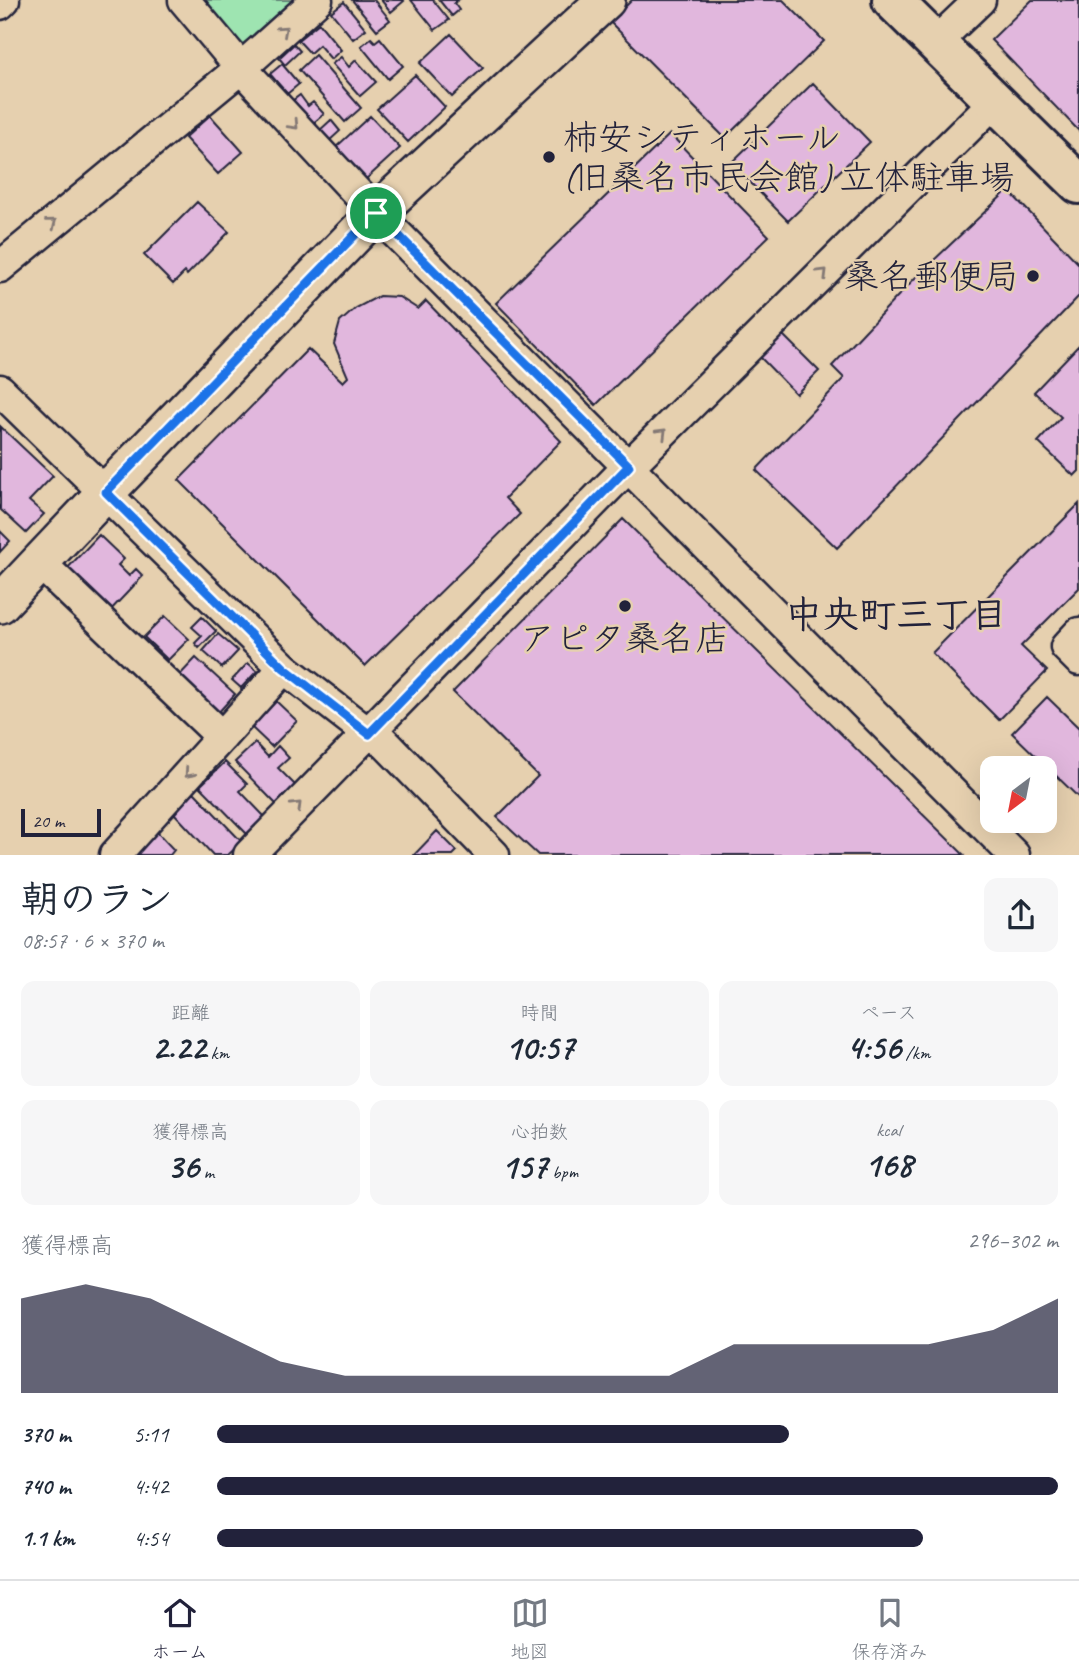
<!DOCTYPE html>
<html lang="ja">
<head>
<meta charset="utf-8">
<style>
	:root { --surface:#fff; --page:#f6f6f7; --text:#1f2937; --muted:#747a83; --line:#e0e1e3; --accent:#22223b }
	body { margin:0; font-family:Caveat,"Klee One",sans-serif; background:var(--page); color:var(--text); height:100vh; display:flex; flex-direction:column; font-size:26px; white-space:nowrap }
	* { box-sizing:border-box; margin:0 }
	p { font-size:23px; color:var(--muted) }
	.icon { flex:none; width:38px; height:38px; fill:none; stroke:currentColor; stroke-width:2; stroke-linecap:round; stroke-linejoin:round }
	.map { position:relative; height:855px; overflow:hidden }
	.details { display:flex; flex-direction:column; background:var(--surface); flex:1 }
	.details>* { flex:none }
	.needle { width:46px; rotate:212deg }
	.fabs { position:absolute; left:980px; top:756px; display:grid; gap:14px }
	.fabs a { display:grid; place-items:center; width:77px; height:77px; border-radius:14px; background:var(--surface); box-shadow:0 7px 28px #0002; font-size:35px }
	.scale { position:absolute; left:21px; bottom:18px; width:80px; box-sizing:border-box; padding-left:7px; border:4px solid #22223b; border-top:0; font-size:19px; line-height:24px; white-space:nowrap; color:#22223b; -webkit-text-stroke:5px #e6d0af; paint-order:stroke }
	.pin { position:absolute; display:grid; place-items:center; width:60px; height:60px; color:#fff; margin:-30px; border:4px solid #fff; border-radius:50%; box-shadow:0 2px 7px #0007 }
	.round { display:grid; place-items:center; flex:none; width:74px; height:74px; border-radius:14px; background:var(--page) }
	.summary { display:flex; align-items:center; justify-content:space-between; height:119px; padding:0 21px }
	h1 { font-size:38px; font-weight:700; line-height:52px }
	.stats { display:grid; grid-template-columns:repeat(3,1fr); gap:10px; height:119px; padding:7px 21px }
	.stats div { display:grid; align-content:center; border-radius:14px; background:var(--page); text-align:center }
	.stats b { font-size:35px; font-weight:700 }
	.stats small { font-size:19px; font-weight:400 }
	.stats p { font-size:19px }
	.chart { height:196px; padding:14px 21px }
	.chart p { display:flex; justify-content:space-between }
	.chart svg { width:100%; height:126px; margin-top:7px; fill:var(--accent); opacity:.7 }
	ul { padding:0 21px; list-style:none; font-size:23px }
	li { display:grid; grid-template-columns:112px 84px 1fr; align-items:center; height:52px }
	li i { height:18px; border-radius:9px; background:var(--accent) }
	.tabs { display:flex; justify-content:space-around; align-items:center; height:98px; border-top:2px solid var(--line); background:var(--surface); font-size:19px; color:var(--muted) }
	.tabs a { display:grid; justify-items:center; gap:4px }
	.tabs .active { color:var(--accent) }
	.map>svg:first-child { display:block }
	.green { fill:#9ee4b1; stroke:#608376; stroke-width:2 }
	.building { fill:#e1b7dd; stroke:#22223b; stroke-width:2 }
	.lines { fill:none; stroke-linecap:round; stroke-linejoin:round }
	.minor-casing { stroke:#22223b; stroke-width:35 }
	.tertiary-casing { stroke:#22223b; stroke-width:42 }
	.secondary-casing { stroke:#22223b; stroke-width:44 }
	.minor { stroke:#e6d0af; stroke-width:30 }
	.tertiary { stroke:#e6d0af; stroke-width:37 }
	.secondary { stroke:#e6d0af; stroke-width:38 }
	.oneway { stroke:#847975 }
	.route-casing { stroke:#fff; stroke-width:14 }
	.route { stroke:#1a73e8; stroke-width:9 }
	.poi-dot { fill:#22223b; stroke:#e6d0af; stroke-width:2.5 }
	.labels { text-anchor:middle; dominant-baseline:central; stroke-width:5; stroke-linejoin:round; paint-order:stroke }
	.poi-label { font-size:35px; fill:#22223b; stroke:#e6d0af; text-anchor:start }
	.neighbourhood-label { font-size:37px; font-weight:bold; fill:#22223b; stroke:#e6d0af }
</style>
</head>
<body>
<div class="map">
<svg width="1079" height="855" viewBox="0 0 1079 855">
	<rect width="100%" height="100%" fill="#e6d0af"/>
	<filter id="ink" filterUnits="userSpaceOnUse"><feTurbulence type="fractalNoise" baseFrequency=".0143" numOctaves="2"/><feDisplacementMap in="SourceGraphic" scale="14" xChannelSelector="R" yChannelSelector="G"/><feConvolveMatrix kernelMatrix="1 2 1 2 8 2 1 2 1" color-interpolation-filters="sRGB"/></filter>
	<g filter="url(#ink)">
		<!-- green -->
		<path class="green" d="M198 0H297L238 48Z"/>
		<!-- building -->
		<path class="building" d="M352 0H374L390 20 377 30Z
			M381 0H403L404 1 391 12Z
			M411 0H433L449 20 435 30Z
			M439 0H458L454 3 459 10 452 16Z
			M632 0H783L824 41 725 138 610 22Z
			M1032 0H1079V131L991 40Z
			M344 2 366 29 353 39 331 12Z
			M319 23 341 50 331 59 319 45 310 53 298 40Z
			M451 34 483 68 452 97 420 63Z
			M371 38 375 42 380 38 403 66 388 79 361 46Z
			M294 44 300 51 285 65 279 58Z
			M315 55 361 108 345 122 299 70Z
			M341 57 349 67 356 60 376 82 360 96 332 64Z
			M282 64 299 84 287 94 270 74Z
			M415 75 445 107 408 142 377 109Z
			M813 83 870 142 788 221 731 163Z
			M300 95 308 106 313 102 324 114 312 124 292 101Z
			M210 115 243 152 218 174 185 138Z
			M370 116 400 148 365 180 335 148Z
			M331 120 340 131 328 142 319 131Z
			M670 134 769 236 596 405 496 303Z
			M1008 190 1079 264V296L837 548 756 470 844 378 832 366 914 279Z
			M197 202 229 232 187 275 185 272 173 284 144 255Z
			M379 296 399 297 418 309 426 301 561 441 505 498 520 514 365 666 179 480 308 349 343 382 348 377 334 344 340 322 356 308Z
			M783 335 819 371 796 394 760 357Z
			M1079 345V471L1074 476 1038 442 1061 417 1034 392Z
			M0 426 53 476 29 501 44 514 26 533 0 509Z
			M1079 504V588L1021 646 1047 671 999 720 932 653Z
			M623 519 964 855H538L497 817 538 776 453 692Z
			M0 531 10 541 0 552Z
			M99 535 124 559 118 565 129 576 136 569 143 576 107 614 64 572Z
			M165 616 189 639 168 660 144 637Z
			M202 617 216 631 199 648 195 643 202 636 192 627Z
			M218 634 238 651 222 668 203 651Z
			M196 658 235 694 216 715 177 678Z
			M248 663 257 671 241 688 232 680Z
			M1047 697 1079 728V798L1012 733Z
			M276 701 297 721 272 747 251 727Z
			M255 743 268 757 278 746 289 758 278 768 296 786 277 805 235 762Z
			M225 762 247 784 240 791 265 817 247 834 200 786Z
			M194 792 242 842 228 855H213L173 812Z
			M156 831 174 850 170 855H134Z
			M437 831 457 851 453 855H414Z"/>
		<g class="lines">
			<!-- minor casing -->
			<g class="minor-casing">
				<path id="minor" d="M184 0 241 68 376 213 1014 855
					M0 4 4 0
					M936 42 980 0
					M0 267 241 68 317 0
					M0 390 284 668 369 734 383 741 494 855
					M39 562 222 737
					M1079 633 1066 647 1079 660
					M115 855 284 668
					M249 855 629 466 995 101"/>
			</g>
			<!-- tertiary casing -->
			<g class="tertiary-casing">
				<path id="tertiary" d="M0 604 106 492 376 213 606 0"/>
			</g>
			<!-- secondary casing -->
			<g class="secondary-casing">
				<path id="secondary" d="M892 0 1079 184"/>
			</g>
			<!-- minor -->
			<use href="#minor" class="minor"/>
			<!-- tertiary -->
			<use href="#tertiary" class="tertiary"/>
			<!-- secondary -->
			<use href="#secondary" class="secondary"/>
		</g>
		<!-- one-way arrows -->
		<defs><path id="oneway-chevron" d="M-2-3.5L2.5 0L-2 3.5" fill="none" stroke-width="1.6" stroke-linecap="round" stroke-linejoin="round" transform="scale(1.75)"/></defs>
		<g class="oneway">
			<use href="#oneway-chevron" transform="translate(283 30) rotate(-42)"/>
			<use href="#oneway-chevron" transform="translate(294 125) rotate(47)"/>
			<use href="#oneway-chevron" transform="translate(52 223) rotate(-39)"/>
			<use href="#oneway-chevron" transform="translate(823 273) rotate(-45)"/>
			<use href="#oneway-chevron" transform="translate(662 433) rotate(-45)"/>
			<use href="#oneway-chevron" transform="translate(189 773) rotate(132)"/>
			<use href="#oneway-chevron" transform="translate(297 806) rotate(-45)"/>
		</g>
	</g>
	<g class="lines" filter="url(#ink)">
		<!-- route casing -->
		<g class="route-casing">
			<path id="route" d="M376 213 629 466 369 734 284 668 106 492Z"/>
		</g>
		<!-- route -->
		<use href="#route" class="route"/>
	</g>
	<!-- markers -->
	<g class="poi-dot">
		<circle cx="549" cy="157" r="7"/>
		<circle cx="1033" cy="276" r="7"/>
		<circle cx="625" cy="606" r="7"/>
	</g>
	<g class="labels">
		<!-- poi labels -->
		<g class="poi-label">
			<text x="563" y="137">柿安シティホール<tspan x="563" dy="40">(旧桑名市民会館) 立体駐車場</tspan></text>
			<text x="1019" y="276" text-anchor="end">桑名郵便局</text>
			<text x="625" y="638" text-anchor="middle">アピタ桑名店</text>
		</g>
		<!-- neighbourhood labels -->
		<g class="neighbourhood-label">
			<text x="896" y="614">中央町三丁目</text>
		</g>
	</g>
</svg>
<div class="fabs">
<a><svg class="needle" viewBox="-14 -14 28 28"><path d="M0-13l5 13h-10z" fill="#e53935"/><path d="M0 13l5-13h-10z" fill="#747a83"/></svg></a>
</div>
<div class="scale">20 m</div>
<div class="pin" style="left:376px;top:213px;background:#1e9e55"><svg class="icon" aria-label="arrive" viewBox="0 0 24 24"><path d="M6 21V4h12l-3 4 3 4H6"/></svg></div>
</div>
<section class="details">
<div class="summary"><div><h1>朝のラン</h1><p>08:57 · 6 × 370 m</p></div><a class="round"><svg class="icon" aria-label="share" viewBox="0 0 24 24"><path d="M12 15V3M7 8l5-5 5 5M5 13v7h14v-7"/></svg></a></div>
<div class="stats">
<div><p>距離</p><b>2.22<small> km</small></b></div>
<div><p>時間</p><b>10:57</b></div>
<div><p>ペース</p><b>4:56<small> /km</small></b></div>
</div>
<div class="stats">
<div><p>獲得標高</p><b>36<small> m</small></b></div>
<div><p>心拍数</p><b>157<small> bpm</small></b></div>
<div><p>kcal</p><b>168</b></div>
</div>
<div class="chart"><p><span>獲得標高</span>296–302 m</p>
<svg viewBox="0 0 160 44" preserveAspectRatio="none"><path d="M0 44V11L10 6L20 11L30 22L40 33L50 38L60 38L70 38L80 38L90 38L100 38L110 27L120 27L130 27L140 27L150 22L160 11V44z"/></svg>
</div>
<ul>
<li><b>370 m</b>5:11<i style="width:68%"></i></li>
<li><b>740 m</b>4:42<i style="width:100%"></i></li>
<li><b>1.1 km</b>4:54<i style="width:84%"></i></li>
</ul>
</section>
<nav class="tabs">
<a class="active"><svg class="icon" aria-label="home" viewBox="0 0 24 24"><path d="M3 11l9-7 9 7M6 9v11h12V9"/></svg>ホーム</a>
<a><svg class="icon" aria-label="map" viewBox="0 0 24 24"><path d="M3 6l6-2 6 2 6-2v14l-6 2-6-2-6 2zM9 4v14M15 6v14"/></svg>地図</a>
<a><svg class="icon" aria-label="saved" viewBox="0 0 24 24"><path d="M7 4h10v16l-5-4-5 4z"/></svg>保存済み</a>
</nav>
</body>
</html>
